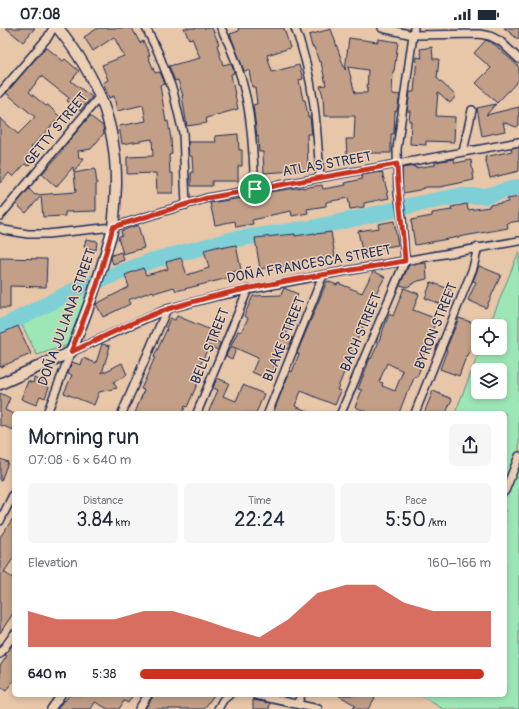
<!DOCTYPE html>
<html lang="en">
<head>
<meta charset="utf-8">
<style>
	:root { --surface:#fff; --page:#f6f6f7; --text:#1f2937; --muted:#747a83; --accent:#c8321e }
	body { margin:0; font-family:Pangolin,sans-serif; background:var(--page); color:var(--text); height:100vh; display:flex; flex-direction:column; font-size:15px; white-space:nowrap }
	* { box-sizing:border-box; margin:0 }
	p { font-size:13px; color:var(--muted) }
	.icon { flex:none; width:22px; height:22px; fill:none; stroke:currentColor; stroke-width:2; stroke-linecap:round; stroke-linejoin:round }
	.map { position:relative; flex:1; overflow:hidden }
	.sheet { position:absolute; left:12px; top:383px; width:495px; height:286px; display:flex; flex-direction:column; background:var(--surface); border-radius:6px; box-shadow:0 2px 6px #0003 }
	.sheet>* { flex:none }
	.fabs { position:absolute; left:471px; top:291px; display:grid; gap:8px }
	.fabs a { display:grid; place-items:center; width:36px; height:36px; border-radius:6px; background:var(--surface); box-shadow:0 2px 6px #0003; font-size:20px }
	.pin { position:absolute; display:grid; place-items:center; width:34px; height:34px; color:#fff; margin:-17px; border:2px solid #fff; border-radius:50%; box-shadow:0 1px 4px #0007 }
	.round { display:grid; place-items:center; flex:none; width:42px; height:42px; border-radius:6px; background:var(--page) }
	.overview { display:flex; align-items:center; justify-content:space-between; height:68px; padding:0 16px }
	h1 { font-size:22px; font-weight:600; line-height:30px }
	.metrics { display:grid; grid-template-columns:repeat(3,1fr); gap:6px; height:68px; padding:4px 16px }
	.metrics div { display:grid; align-content:center; border-radius:6px; background:var(--page); text-align:center }
	.metrics b { font-size:20px; font-weight:600 }
	.metrics small { font-size:11px; font-weight:400 }
	.metrics p { font-size:11px }
	.chart { height:112px; padding:8px 16px }
	.chart p { display:flex; justify-content:space-between }
	.chart svg { width:100%; height:72px; margin-top:4px; fill:var(--accent); opacity:.7 }
	ul { padding:0 16px; list-style:none; font-size:13px }
	li { display:grid; grid-template-columns:64px 48px 1fr; align-items:center; height:30px }
	li i { height:10px; border-radius:5px; background:var(--accent) }
	.status { display:flex; justify-content:space-between; align-items:center; height:28px; padding:0 20px; background:var(--surface); direction:ltr }
	.status svg { height:11px; fill:currentColor }
	.map>svg:first-child { display:block }
	.green { fill:#9de7b6; stroke:#5c8b8a; fill-rule:evenodd }
	.lines { fill:none; stroke-linecap:round; stroke-linejoin:round }
	.river { stroke:#7ed0d6; stroke-width:16 }
	.building { fill:#c29f86; stroke:#1b2f5e; fill-rule:evenodd }
	.street-casing { stroke:#1b2f5e; stroke-width:10 }
	.secondary-casing { stroke:#1b2f5e; stroke-width:13 }
	.street { stroke:#edcfb4; stroke-width:7 }
	.secondary { stroke:#edcfb4; stroke-width:10 }
	.route-casing { stroke:#fff; stroke-width:8 }
	.route { stroke:#c8321e; stroke-width:5 }
	.labels { text-anchor:middle; dominant-baseline:central; stroke-width:3; stroke-linejoin:round; paint-order:stroke }
	.street-label { font-size:14px; fill:#1b2f5e; stroke:#edcfb4 }
</style>
</head>
<body>
<div class="status"><b>07:08</b><svg viewBox="0 0 49 12"><path d="M0 12V9h3v3zM5 12V6h3v6zM10 12V3h3v9zM15 12V0h3v12zM26 1h20v11H26zM47 4h2v5h-2z"/></svg></div>
<div class="map">
<svg width="519" height="681" viewBox="0 0 519 681">
	<rect width="100%" height="100%" fill="#e8c6a8"/>
	<filter id="ink" filterUnits="userSpaceOnUse"><feTurbulence type="fractalNoise" baseFrequency=".025" numOctaves="2"/><feDisplacementMap in="SourceGraphic" scale="8" xChannelSelector="R" yChannelSelector="G"/><feConvolveMatrix kernelMatrix="1 2 1 2 8 2 1 2 1" color-interpolation-filters="sRGB"/></filter>
	<g filter="url(#ink)">
		<!-- green -->
		<path class="green" d="M519 223V681H443L420 667H505V385H455L481 320H500V298H489ZM478 342H500V364H478Z
			M91 259 68 317 37 327 21 295Z"/>
		<g class="lines">
			<!-- river -->
			<path class="river" d="M408 178 458 168H485L519 159
				M0 300 81 259 154 232 235 211 312 200 394 182"/>
		</g>
		<!-- building -->
		<path class="building" d="M6 0H35L23 14Z
			M98 0H132L140 15 143 13 150 27 148 28 155 45 160 44 165 56 160 57 166 94 168 93 171 111 172 126 169 127 170 145H173V165H157L156 145 127 146V129L153 128 152 111 122 116 119 98 146 93 143 77 117 83 114 68 109 70 103 55 108 52 102 37 124 28 114 9 93 23 84 9Z
			M184 0H212L219 16 217 17 223 37 231 35 234 44V45L231 46 232 52 238 81 206 90 207 95 187 98 182 68H183L178 52 175 53 169 38 200 30 192 10 189 11Z
			M238 0H284L290 20 267 27 272 44 299 37 303 51 299 52 303 72H305L308 89H310L312 106H307L308 142 264 145 263 124H259L258 108 257 109 253 77 257 76 255 59H252L249 42 244 43 230 6 239 3Z
			M504 0H519V12Z
			M331 1 345 42 349 10 378 14V11L398 14 394 43H393L392 66 400 67 397 83H395L394 106H391V125H362V127H347L346 111H354L355 88H324L323 68 320 58 326 57 321 34H319L314 19H312L309 7ZM348 39 368 42 367 65H355Z
			M486 12 494 16 519 39V52L497 75 476 55 491 40 474 25Z
			M46 19 63 33 65 31 79 43 71 53 92 69 80 83 67 73 69 70 41 48 29 64 46 78 48 77 60 89 31 119 39 127 28 138 25 136 13 149 9 145 0 155V90L18 106 35 89 6 65Z
			M432 19 433 31H439L437 50 456 68 450 75 438 64 436 88 455 89 454 114 426 113V117L410 116 411 93H409L410 83H407L410 64H414L417 29 422 30 420 21Z
			M496 76 486 87 519 79V97L516 99 503 94 505 103 482 108 477 80Z
			M90 88 103 98 104 105 91 121 78 123 79 130H84L74 144 73 139 56 159 42 146 64 121 63 120Z
			M238 106 239 122H242V138H238V153H212V158H191V145H193L192 128H189L188 114H216L215 108Z
			M519 119V143L490 150 485 129 512 123 511 120Z
			M454 131 455 135 471 132 474 152 440 159H426L419 162 403 165 402 140 415 138V140L435 137V134Z
			M95 141 97 156 96 157V183L65 184V188L43 189 41 168 26 185 16 176 29 161 35 167 76 164 74 145Z
			M382 144 389 170 364 175V179L350 181 348 170 326 174V178L307 181 308 185 292 188 291 183 271 187V188L252 192 253 196 236 199 235 193 215 197 210 175 248 169V172L269 168V164L303 159V160L322 157 323 161 346 157 345 155 362 151 361 147Z
			M519 169V193L507 195 508 200 415 217 411 192 432 188V185L452 182 451 179 467 176 468 182 489 179V177L508 174 507 171Z
			M394 193 398 217 362 223 358 203 379 200 378 196Z
			M138 197 144 220 123 226 118 209 122 207 121 203Z
			M331 204 335 228 299 235V237L282 239V237L260 241 255 210 295 206V208L315 205V206Z
			M86 211 97 213 96 222 84 219Z
			M236 217 241 242 227 245 228 250 176 263 174 259 154 265 153 263 128 272 130 276 103 289 96 276 129 259 125 247 143 240 146 247 168 241 166 234 181 230 187 247 209 240 204 222 220 218 221 220Z
			M121 224 124 232 113 236 111 230 112 227Z
			M0 230 47 231 46 259 10 258V280H0Z
			M426 235 427 251 418 253 407 259 400 257 409 237Z
			M479 238 501 247 486 280 468 272 476 254 473 253Z
			M373 243 385 249 375 267 373 266 364 287 368 288 348 331 349 332 337 362 341 363 335 377 301 363 295 378 312 385H273L290 343 292 344 299 326 297 325 327 253 337 257 338 255 362 265Z
			M431 254 451 262 445 278 425 270Z
			M284 260 298 266 287 291 292 293 286 307 293 310 288 321 284 320 283 322 279 320 272 337 275 339 270 352 252 344 258 330 231 318 238 303 241 304 248 290 244 288 253 268 281 267Z
			M404 260 419 266 413 282 437 291 425 320 426 321 420 335 422 336 417 349 415 348 408 364H407L399 385H370L355 379 362 362 358 361 370 330 371 331 377 318 389 286 393 288ZM387 335 403 343 395 363 382 358 383 355 379 354Z
			M177 288 218 305 215 312 220 315 218 322 209 318 195 348 200 350 187 379 185 378 183 385H135L144 362 141 361 155 329H154L167 301 166 300 170 290 175 292Z
			M459 290 480 297 478 298V302L473 316 467 330 466 329 459 348 440 341 447 322 446 321Z
			M18 298 31 326 0 339V306Z
			M102 316 110 318 102 345 122 335 127 347 113 354 117 360 99 364 94 377 64 365 72 347 68 346 72 334 81 337 83 330 96 335Z
			M230 319 236 322 232 331 226 328Z
			M34 350 45 355 44 357 49 359 45 370 40 368 36 377 21 371 28 353 33 355Z
			M217 350 229 355 223 368 236 373 243 357 264 366 256 385H208L218 362 213 360Z
			M433 363 452 371 446 385H424Z
			M0 365 10 370 5 382 14 386V402L0 397Z
			M0 431 8 434 1 453H0Z
			M14 489V529L4 544 14 551V584L0 605V509Z
			M14 615V651L6 663 0 659V638L7 628 5 627Z
			M69 667H133L128 675 124 673 119 681H108L95 674 91 681H57L64 672 65 673Z
			M154 667H214L204 681H145Z
			M338 667H369L375 670 368 681H353L355 677Z
			M253 672 270 675 269 681H253Z"/>
		<g class="lines">
			<!-- street casing -->
			<g class="street-casing">
				<path id="street" d="M146 0 158 24 173 63 183 105 186 177
					M221 0C232 21 241 46 246 69 253 100 253 131 255 161
					M295 0C314 49 317 98 320 150
					M382 0 413 7 479 6 490 8 500 13 519 31
					M0 65 48 9 53 0
					M463 124 472 82
					M0 188 100 68
					M0 200 4 202 28 206H47L113 199 207 170 519 114
					M47 385 71 324 167 281 217 268 323 247 519 213
					M122 385 167 281
					M197 385 248 261
					M268 385 323 247
					M341 385 405 233 402 190 398 165 397 121 414 0
					M415 385 473 240 478 219
					M505 463 519 428
					M0 493 14 465
					M0 626 14 606
					M256 667 318 681
					M298 675 301 667
					M51 681 61 667
					M139 681 148 667
					M218 681 223 672 229 667"/>
			</g>
			<!-- secondary casing -->
			<g class="secondary-casing">
				<path id="secondary" d="M0 356 71 324C84 291 97 258 106 224 108 215 112 207 113 198 115 185 115 172 116 158 117 96 97 48 58 0"/>
			</g>
			<!-- street -->
			<use href="#street" class="street"/>
			<!-- secondary -->
			<use href="#secondary" class="secondary"/>
		</g>
	</g>
	<g class="lines" filter="url(#ink)">
		<!-- route casing -->
		<g class="route-casing">
			<path id="route" d="M397 136C398 169 403 201 405 233 326 247 244 257 168 281 137 291 102 310 71 324L97 257 113 199 207 170Z"/>
		</g>
		<!-- route -->
		<use href="#route" class="route"/>
	</g>
	<g class="labels">
		<!-- street labels -->
		<g class="street-label">
			<text transform="translate(56 101) rotate(-50)">GETTY STREET</text>
			<text transform="translate(327 136) rotate(-10)">ATLAS STREET</text>
			<text transform="translate(309 236) rotate(-10)">DOÑA FRANCESCA STREET</text>
			<text transform="translate(67 289) rotate(-70)">DOÑA JULIANA STREET</text>
			<text transform="translate(436 298) rotate(-68)">BYRON STREET</text>
			<text transform="translate(361 304) rotate(-67)">BACH STREET</text>
			<text transform="translate(284 311) rotate(-68)">BLAKE STREET</text>
			<text transform="translate(210 318) rotate(-68)">BELL STREET</text>
		</g>
	</g>
</svg>
<div class="fabs">
<a><svg class="icon" aria-label="locate" viewBox="0 0 24 24"><circle cx="12" cy="12" r="6"/><path d="M12 2v4M12 18v4M2 12h4M18 12h4"/></svg></a>
<a><svg class="icon" aria-label="layers" viewBox="0 0 24 24"><path d="M12 4l9 5-9 5-9-5zM3 14l9 5 9-5"/></svg></a>
</div>
<div class="pin" style="left:255px;top:161px;background:#1e9e55"><svg class="icon" aria-label="arrive" viewBox="0 0 24 24"><path d="M6 21V4h12l-3 4 3 4H6"/></svg></div>
<section class="sheet">
<div class="overview"><div><h1>Morning run</h1><p>07:08 · 6 × 640 m</p></div><a class="round"><svg class="icon" aria-label="share" viewBox="0 0 24 24"><path d="M12 15V3M7 8l5-5 5 5M5 13v7h14v-7"/></svg></a></div>
<div class="metrics">
<div><p>Distance</p><b>3.84<small> km</small></b></div>
<div><p>Time</p><b>22:24</b></div>
<div><p>Pace</p><b>5:50<small> /km</small></b></div>
</div>
<div class="chart"><p><span>Elevation</span>160–166 m</p>
<svg viewBox="0 0 160 44" preserveAspectRatio="none"><path d="M0 44V22L10 27L20 27L30 27L40 22L50 22L60 27L70 33L80 38L90 27L100 11L110 6L120 6L130 17L140 22L150 22L160 22V44z"/></svg>
</div>
<ul>
<li><b>640 m</b>5:38<i style="width:98%"></i></li>
</ul>
</section>
</div>
</body>
</html>
